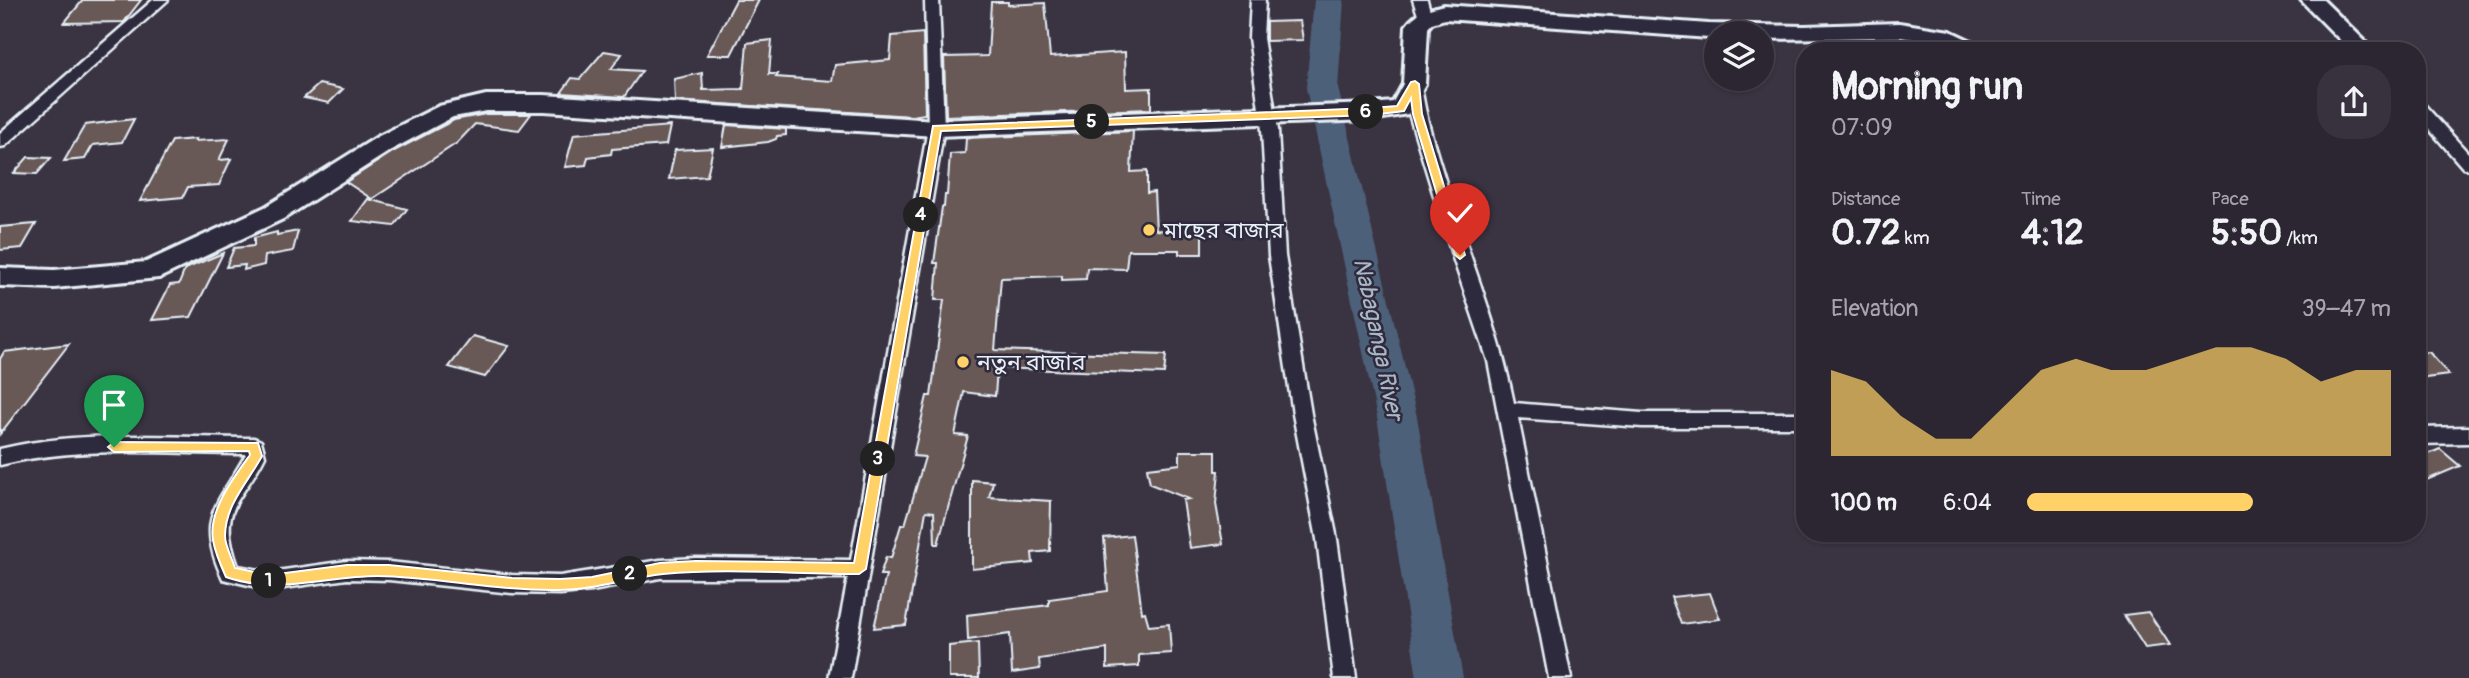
<!DOCTYPE html>
<html lang="en">
<head>
<meta charset="utf-8">
<style>
	:root { --surface:#2c2632; --page:#38323e; --text:#f1f3f6; --muted:#a6a5ac; --line:#48434d; --accent:#ffd166 }
	body { margin:0; font-family:Pangolin,"Noto Sans Bengali",sans-serif; background:var(--page); color:var(--text); height:100vh; display:flex; flex-direction:column; font-size:26px; white-space:nowrap }
	* { box-sizing:border-box; margin:0 }
	p { font-size:23px; color:var(--muted) }
	.icon { flex:none; width:38px; height:38px; fill:none; stroke:currentColor; stroke-width:2; stroke-linecap:round; stroke-linejoin:round }
	.map { position:relative; flex:1; overflow:hidden }
	.panel { position:absolute; left:1796px; top:42px; width:630px; height:500px; display:flex; flex-direction:column; background:var(--surface); border-radius:28px; box-shadow:0 2px 5px #0004,0 0 0 2px var(--line) }
	.panel>* { flex:none }
	.tools { position:absolute; left:1704px; top:21px; display:grid; gap:14px }
	.tools a { display:grid; place-items:center; width:70px; height:70px; border-radius:50%; background:var(--surface); box-shadow:0 2px 5px #0004,0 0 0 2px var(--line); font-size:35px }
	.pin { position:absolute; display:grid; place-items:center; width:60px; height:60px; color:#fff; margin:-72px -30px; border-radius:50% 50% 50% 0; rotate:-45deg; box-shadow:0 0 7px #0007 }
	.pin .icon { rotate:45deg }
	.km { position:absolute; width:35px; height:35px; margin:-18px; border-radius:50%; background:#222; color:#fff; font-size:19px; line-height:35px; text-align:center }
	.round { display:grid; place-items:center; flex:none; width:74px; height:74px; border-radius:28px; background:var(--page) }
	.summary { display:flex; align-items:center; justify-content:space-between; height:119px; padding:0 35px }
	h1 { font-size:38px; font-weight:700; line-height:52px }
	.figures { display:grid; grid-template-columns:repeat(3,1fr); gap:10px; height:119px; padding:7px 35px }
	.figures div { display:grid; align-content:center }
	.figures b { font-size:35px; font-weight:700 }
	.figures small { font-size:19px; font-weight:400 }
	.figures p { font-size:19px }
	.chart { height:196px; padding:14px 35px }
	.chart p { display:flex; justify-content:space-between }
	.chart svg { width:100%; height:126px; margin-top:7px; fill:var(--accent); opacity:.7 }
	ul { padding:0 35px; list-style:none; font-size:23px }
	li { display:grid; grid-template-columns:112px 84px 1fr; align-items:center; height:52px }
	li i { height:18px; border-radius:9px; background:var(--accent) }
	.map>svg:first-child { display:block }
	.lines { fill:none; stroke-linecap:round; stroke-linejoin:round }
	.river { fill:#4e6179; fill-rule:evenodd }
	.building { fill:#685856; stroke:#e8f1f8; stroke-width:2 }
	.minor-casing { stroke:#e8f1f8; stroke-width:5 }
	.secondary-casing { stroke:#e8f1f8; stroke-width:6 }
	.minor { fill:#2f2a3d; fill-rule:evenodd }
	.secondary { fill:#2f2a3d; fill-rule:evenodd }
	.route { fill:#ffd166; stroke:#fff; stroke-width:2 }
	.poi-dot { fill:#ffd166; stroke:#2f2a3d; stroke-width:2.5 }
	.labels { text-anchor:middle; dominant-baseline:central; stroke-width:5; stroke-linejoin:round; paint-order:stroke }
	.poi-label { font-size:23px; fill:#e8f1f8; stroke:#2f2a3d; text-anchor:start }
	.water-label { font-size:24px; font-style:italic; fill:#aab7c5; stroke:#2f2a3d }
</style>
</head>
<body>
<div class="map">
<svg width="2469" height="678" viewBox="0 0 2469 678">
	<rect width="100%" height="100%" fill="#3a3342"/>
	<filter id="ink" filterUnits="userSpaceOnUse"><feTurbulence type="fractalNoise" baseFrequency=".0143" numOctaves="2"/><feDisplacementMap in="SourceGraphic" scale="14" xChannelSelector="R" yChannelSelector="G"/><feConvolveMatrix kernelMatrix="1 2 1 2 8 2 1 2 1" color-interpolation-filters="sRGB"/></filter>
	<g filter="url(#ink)">
		<g class="lines">
			<!-- river -->
			<path class="river" d="M1314 0H1344L1338 88 1417 417 1463 678H1417L1377 417 1306 88Z"/>
		</g>
		<!-- building -->
		<path class="building" d="M83 0H141L124 22 64 23Z
			M736 0H759L731 55H707Z
			M991 2H1008V5L1045 3 1050 57 1125 52 1126 89 1151 88V109L946 116 944 57 988 56Z
			M1300 21 1303 40 1266 41V22Z
			M923 33 925 114 912 116 675 101 674 79 702 73 703 90 743 89 747 43 772 40 769 74H778L776 77 832 81 835 65 890 60 892 36Z
			M604 51 622 54 611 69 642 71 624 97 561 93 572 78 580 79Z
			M319 84 343 89 329 103 304 98Z
			M486 114H531L519 130 475 124 457 143 372 199 346 182 394 151 454 120Z
			M134 119 122 142 93 145 85 159 64 161 85 125Z
			M726 125 786 129V135L777 136 776 139 768 142 722 147Z
			M670 126 666 145 612 149 611 154 588 157 586 165 565 167 574 134Z
			M1133 131 1131 172 1147 171V193L1154 192 1156 230 1202 233V254H1179V250H1128L1126 269 1087 268 1086 279 1062 280V276L1001 278 995 350 1166 355 1164 374 997 368 995 396 964 392 955 435 968 436 938 544H935L934 512 926 511 906 625 874 628 886 575H880L886 557 891 558 901 525H905L925 457 913 456 927 396H931L944 300H935L938 263H934L942 207H944L945 195H947L950 154 965 153 966 138Z
			M196 139 195 141 229 139 219 160 231 159 219 185 188 187 183 197 140 201 172 141Z
			M713 148 707 176 669 179 675 150Z
			M28 157 51 158 37 174 14 173Z
			M368 199 407 209 394 226 352 221Z
			M36 224 22 248 0 250V227Z
			M298 231 293 251 265 256 264 265 244 270 245 265 226 267 234 248 254 246V238L277 232V235Z
			M223 253 191 317 152 320 170 285 179 284 185 269Z
			M473 336 509 346 485 377 449 367Z
			M69 344 0 434V359L4 352Z
			M2429 352 2449 375 2417 379V353Z
			M2440 449 2460 466 2417 484V459Z
			M1180 451H1216V471H1219L1216 504 1223 544 1190 548 1183 500 1189 499 1150 484 1147 468 1180 464Z
			M972 480 993 482 989 497 1051 501 1050 551 1032 553 1033 563 972 569Z
			M1132 535 1142 613 1145 612 1149 626 1169 624 1171 653 1139 655V666L1107 668V649L1039 659 1040 669 1012 673 1010 634 968 640 967 615 1049 605V599L1108 591 1104 538Z
			M1710 593 1720 619 1681 624 1671 597Z
			M2148 612 2170 645 2145 648 2124 615Z
			M978 643 979 678H949V646Z"/>
		<g class="lines">
			<!-- minor casing -->
			<g class="minor-casing">
				<path id="minor" d="M153 0H168L5 146 0 147V133Z
					M925 0H939L944 128 851 678H829L848 578H660L592 591 560 594 512 593 389 580 347 579 270 590 223 579C194 518 218 505 246 454 165 454 79 445 0 465V449C80 429 172 438 254 438L261 441 265 456C242 503 216 507 238 566L270 572 347 561 389 562 512 575 560 576 660 560 696 558 851 560 928 128Z
					M1251 0H1265L1263 38 1278 130 1285 256 1311 414 1337 539 1356 678H1334L1317 539 1293 414 1269 256 1262 130 1249 38Z
					M1413 0H1427L1432 18 1430 21H1420Z
					M1414 79 1421 84C1425 118 1436 150 1446 183 1469 256 1499 328 1514 403L1642 413H1804V427H1642L1518 418 1571 678H1549L1488 361 1452 255 1409 114 1407 84Z
					M2417 101 2422 102 2469 154V169L2463 168 2417 115Z
					M2469 427V443L2417 444V428Z"/>
			</g>
			<!-- secondary casing -->
			<g class="secondary-casing">
				<path id="secondary" d="M2301 0H2323L2375 51H2351Z
					M1444 5 1709 24 1804 26 1899 23 1950 31 1982 46 1985 51H1955L1937 42 1899 37 1762 39V33H1717V38H1709L1445 19 1432 23 1428 28 1425 84 1408 114 1371 120 936 136 544 111H486L453 117 393 149 283 219 159 278 54 288 0 286V268L54 270 146 262 265 207 377 137 439 106 486 95H544L936 120 1371 104 1393 102 1403 84 1406 26C1416 12 1428 9 1444 5Z"/>
			</g>
			<!-- minor -->
			<use href="#minor" class="minor"/>
			<!-- secondary -->
			<use href="#secondary" class="secondary"/>
		</g>
	</g>
	<!-- route -->
	<path class="route" d="M1415 81 1419 84 1422 114 1465 255 1460 259 1455 255 1413 114 1411 98 1404 111 1371 115 941 131 866 569 859 574C794 574 727 568 663 574 627 578 594 590 558 590 497 591 438 577 378 576 325 576 277 595 226 577 221 566 215 552 213 540 208 511 234 477 250 455L249 451 114 452 108 447 114 442 258 443 262 456C248 482 225 505 225 536 225 546 232 558 235 568L270 575 347 565H389L512 578 560 579 592 577 660 563 696 561 854 563 933 126 1371 108 1397 106 1411 82Z"/>
	<!-- markers -->
	<g class="poi-dot">
		<circle cx="1149" cy="230" r="7"/>
		<circle cx="963" cy="362" r="7"/>
	</g>
	<g class="labels">
		<!-- poi labels -->
		<g class="poi-label">
			<text x="1163" y="230">মাছের বাজার</text>
			<text x="977" y="362">নতুন বাজার</text>
		</g>
		<!-- water labels -->
		<g class="water-label">
			<text transform="translate(1378 339) rotate(78)">Nabaganga River</text>
		</g>
	</g>
</svg>
<div class="tools">
<a><svg class="icon" aria-label="layers" viewBox="0 0 24 24"><path d="M12 4l9 5-9 5-9-5zM3 14l9 5 9-5"/></svg></a>
</div>
<div class="pin" style="left:114px;top:447px;background:#1e9e55"><svg class="icon" aria-label="arrive" viewBox="0 0 24 24"><path d="M6 21V4h12l-3 4 3 4H6"/></svg></div>
<div class="pin" style="left:1460px;top:255px;background:#d93025"><svg class="icon" aria-label="check" viewBox="0 0 24 24"><path d="M5 12l5 5 9-10"/></svg></div>
<b class="km" style="left:269px;top:581px">1</b>
<b class="km" style="left:630px;top:574px">2</b>
<b class="km" style="left:878px;top:459px">3</b>
<b class="km" style="left:921px;top:215px">4</b>
<b class="km" style="left:1092px;top:122px">5</b>
<b class="km" style="left:1366px;top:112px">6</b>
<section class="panel">
<div class="summary"><div><h1>Morning run</h1><p>07:09</p></div><a class="round"><svg class="icon" aria-label="share" viewBox="0 0 24 24"><path d="M12 15V3M7 8l5-5 5 5M5 13v7h14v-7"/></svg></a></div>
<div class="figures">
<div><p>Distance</p><b>0.72<small> km</small></b></div>
<div><p>Time</p><b>4:12</b></div>
<div><p>Pace</p><b>5:50<small> /km</small></b></div>
</div>
<div class="chart"><p><span>Elevation</span>39–47 m</p>
<svg viewBox="0 0 160 44" preserveAspectRatio="none"><path d="M0 44V14L10 18L20 30L30 38L40 38L50 26L60 14L70 10L80 14L90 14L100 10L110 6L120 6L130 10L140 18L150 14L160 14V44z"/></svg>
</div>
<ul>
<li><b>100 m</b>6:04<i style="width:62%"></i></li>
</ul>
</section>
</div>
</body>
</html>
